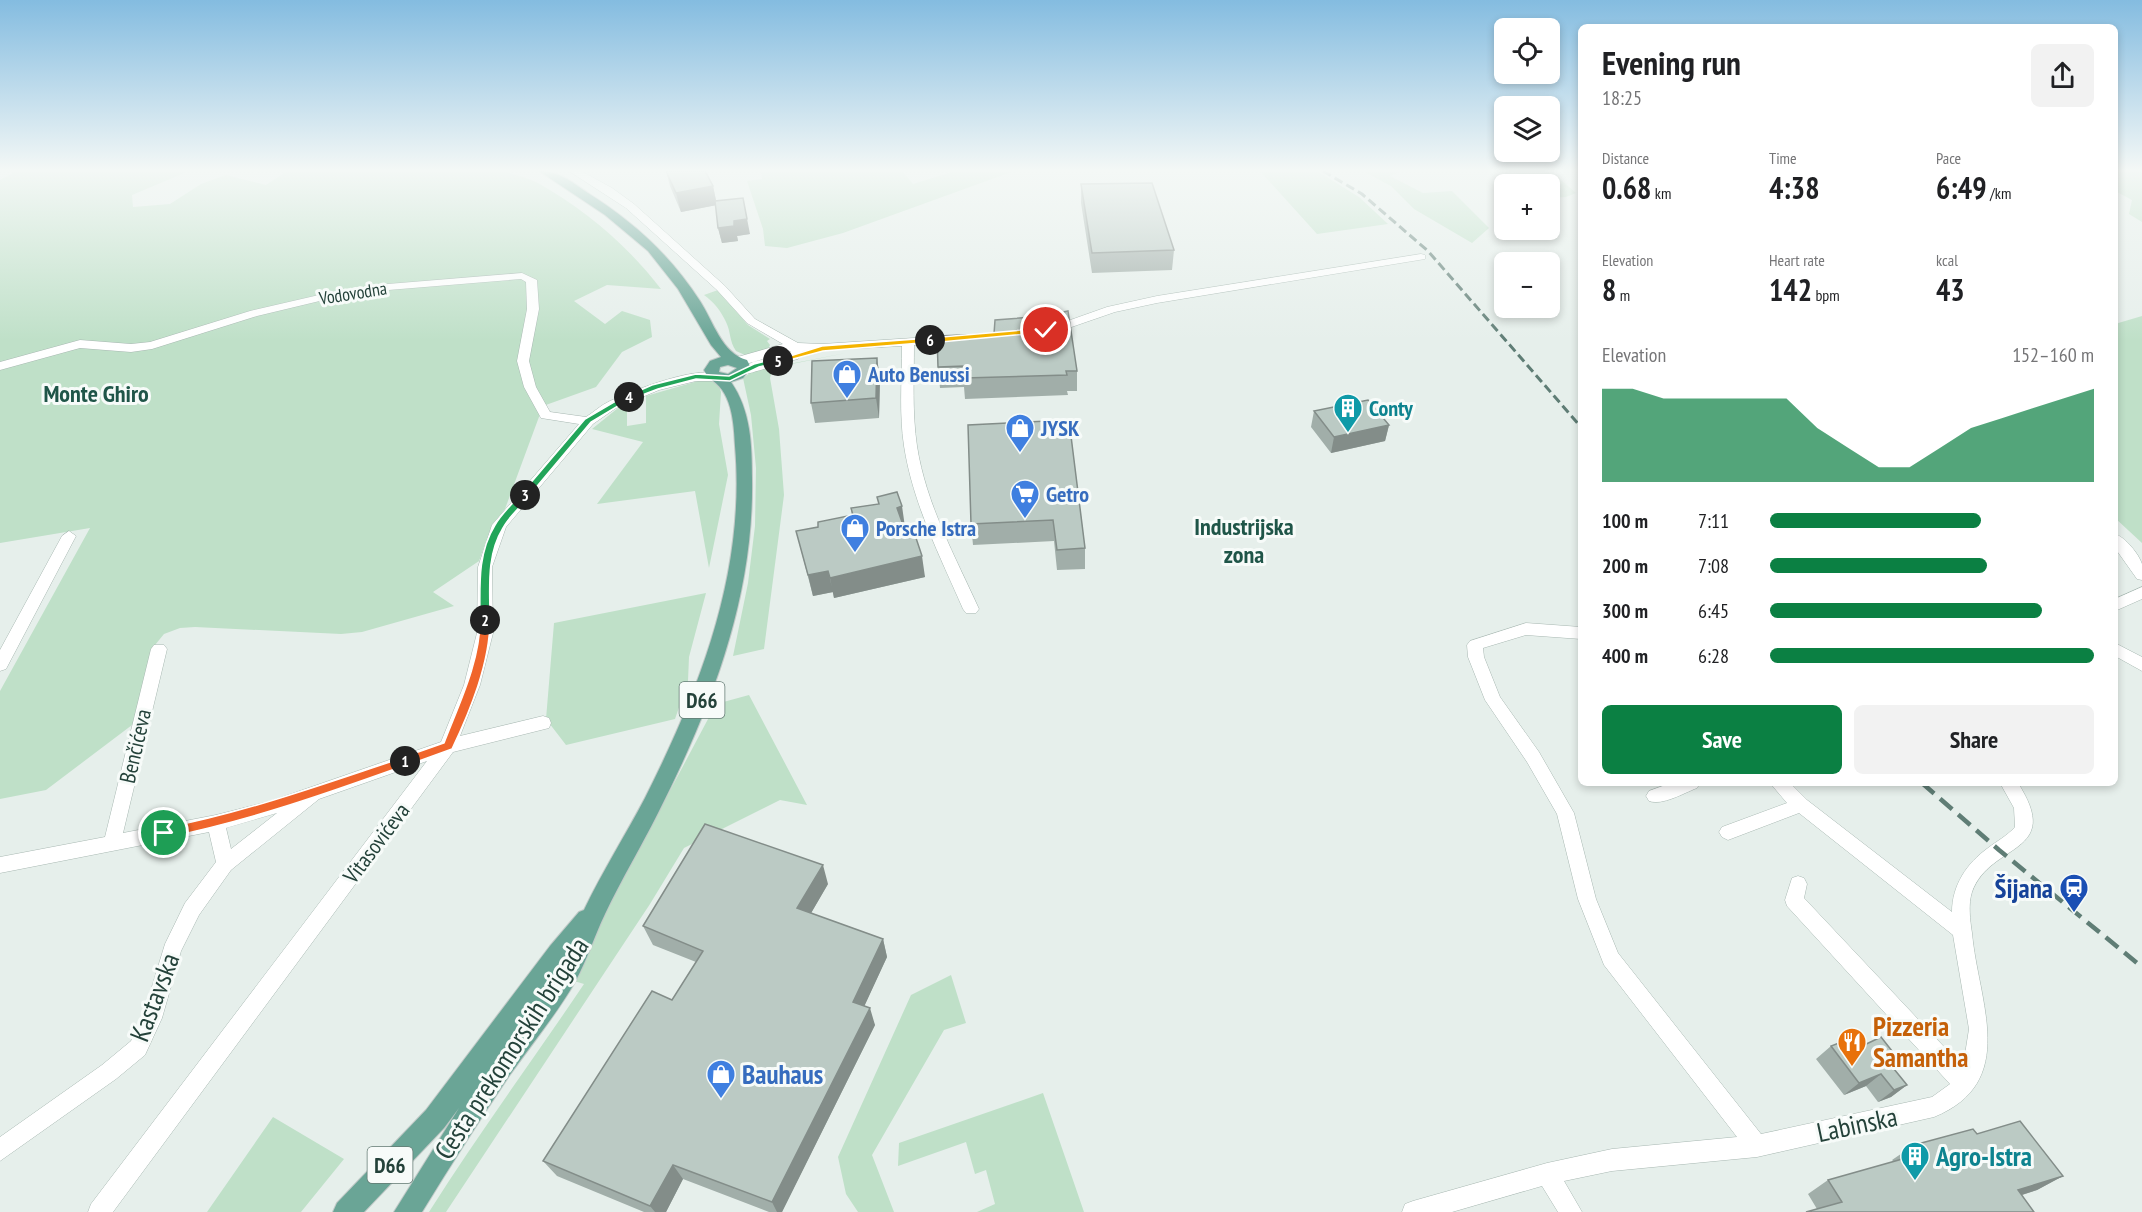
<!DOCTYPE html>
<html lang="en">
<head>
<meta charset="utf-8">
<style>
	:root { --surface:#fff; --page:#f2f2f2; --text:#202124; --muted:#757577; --accent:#0b8043 }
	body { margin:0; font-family:"PT Sans Narrow",sans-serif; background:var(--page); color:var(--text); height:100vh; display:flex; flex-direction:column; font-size:22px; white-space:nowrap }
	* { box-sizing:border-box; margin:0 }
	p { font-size:20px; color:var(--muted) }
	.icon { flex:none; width:33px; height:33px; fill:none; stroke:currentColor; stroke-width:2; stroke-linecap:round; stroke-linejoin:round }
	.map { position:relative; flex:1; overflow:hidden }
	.sheet { position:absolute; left:1578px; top:24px; width:540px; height:762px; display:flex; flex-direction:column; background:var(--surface); border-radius:9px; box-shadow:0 3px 9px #0003 }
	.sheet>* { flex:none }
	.controls { position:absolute; left:1494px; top:18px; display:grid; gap:12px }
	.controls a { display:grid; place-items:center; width:66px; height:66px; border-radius:9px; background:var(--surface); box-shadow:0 3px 9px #0003; font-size:30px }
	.pin { position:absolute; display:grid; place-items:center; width:51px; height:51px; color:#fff; margin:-26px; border:3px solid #fff; border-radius:50%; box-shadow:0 2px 6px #0007 }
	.km { position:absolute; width:30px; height:30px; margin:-15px; border-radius:50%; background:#222; color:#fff; font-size:16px; line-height:30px; text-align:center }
	.round { display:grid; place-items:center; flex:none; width:63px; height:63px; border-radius:9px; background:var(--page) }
	.headline { display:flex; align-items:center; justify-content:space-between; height:102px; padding:0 24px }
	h1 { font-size:33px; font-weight:700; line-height:45px }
	.stats { display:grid; grid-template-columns:repeat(3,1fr); gap:9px; height:102px; padding:6px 24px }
	.stats div { display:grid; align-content:center }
	.stats b { font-size:30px; font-weight:700 }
	.stats small { font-size:16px; font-weight:400 }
	.stats p { font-size:16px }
	.chart { height:168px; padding:12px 24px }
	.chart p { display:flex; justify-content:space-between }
	.chart svg { width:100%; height:108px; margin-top:6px; fill:var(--accent); opacity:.7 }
	.primary-button { display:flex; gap:12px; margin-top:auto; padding:12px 24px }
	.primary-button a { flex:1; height:69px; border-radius:9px; background:var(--accent); color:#fff; font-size:24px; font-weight:700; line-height:69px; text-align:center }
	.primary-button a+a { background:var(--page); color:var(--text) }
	ul { padding:0 24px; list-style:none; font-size:20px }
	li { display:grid; grid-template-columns:96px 72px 1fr; align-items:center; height:45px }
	li i { height:15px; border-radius:8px; background:var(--accent) }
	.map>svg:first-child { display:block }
	.green { fill:#bfe0c8 }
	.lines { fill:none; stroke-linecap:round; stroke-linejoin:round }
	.minor-casing { stroke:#a8b8b2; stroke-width:1 }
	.primary-casing { stroke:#c2cac8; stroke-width:2 }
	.minor { fill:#fff; fill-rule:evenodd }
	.primary { fill:#6aa596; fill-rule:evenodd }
	.rail-far1 { stroke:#5f7d75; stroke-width:3; stroke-dasharray:9 4.5; stroke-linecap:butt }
	.rail { stroke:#5f7d75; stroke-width:4.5; stroke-dasharray:16 8; stroke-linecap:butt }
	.wall { fill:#a1aea9 }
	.shaded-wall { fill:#838d89 }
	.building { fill:#bbcac4; stroke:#838d89; stroke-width:1.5 }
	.split-1 { fill:#f0652b; stroke:#fff; stroke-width:1.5 }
	.split-2 { fill:#f0652b; stroke:#fff; stroke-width:1.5 }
	.split-3 { fill:#22a559; stroke:#fff; stroke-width:1.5 }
	.split-4 { fill:#22a559; stroke:#fff; stroke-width:1.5 }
	.split-5 { fill:#22a559; stroke:#fff; stroke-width:1.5 }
	.split-6 { fill:#f5b400; stroke:#fff; stroke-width:1.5 }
	.split-7 { fill:#f5b400; stroke:#fff; stroke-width:1.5 }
	.labels { text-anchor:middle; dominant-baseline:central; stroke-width:6; stroke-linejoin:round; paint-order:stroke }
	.far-street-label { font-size:18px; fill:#24423a; stroke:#f7fbf9 }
	.shield { fill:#f7fbf9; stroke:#637a73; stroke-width:1.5 }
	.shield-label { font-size:21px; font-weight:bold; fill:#24423a }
	.shop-label { font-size:22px; font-weight:bold; fill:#366cbe; stroke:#f7fbf9; text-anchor:start }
	.culture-label { font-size:22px; font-weight:bold; fill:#0d838f; stroke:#f7fbf9; text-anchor:start }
	.street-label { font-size:22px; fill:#24423a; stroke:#f7fbf9 }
	.neighbourhood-label { font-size:24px; font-weight:bold; fill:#1f5548; stroke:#f7fbf9 }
	.near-transit-label { font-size:27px; font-weight:bold; fill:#164399; stroke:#f7fbf9; text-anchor:end }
	.near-street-label { font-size:27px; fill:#24423a; stroke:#f7fbf9 }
	.near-food-label { font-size:27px; font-weight:bold; fill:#c56008; stroke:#f7fbf9; text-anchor:start }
	.near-shop-label { font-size:27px; font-weight:bold; fill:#366cbe; stroke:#f7fbf9; text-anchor:start }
	.near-culture-label { font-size:27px; font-weight:bold; fill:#0d838f; stroke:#f7fbf9; text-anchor:start }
</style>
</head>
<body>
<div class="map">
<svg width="2142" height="1212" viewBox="0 0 2142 1212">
	<rect width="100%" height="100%" fill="#e6efeb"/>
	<!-- green -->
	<path class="green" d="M17 171H189L132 195 133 207 170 204 201 184 226 175 266 185 287 171H503C515 175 528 178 538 183 586 210 628 246 661 289L607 285 574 301 605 324 622 311 650 320 652 337 622 352 596 387 543 406 505 509 492 525 479 561 433 592 454 606 362 632 341 634 195 627 180 628 164 634 155 645 136 722 46 790 0 799V691L90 528 0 543V180Z
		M761 171H902L913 184 955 171H1014L843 233 787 248 765 246 763 229 747 181 762 179Z
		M1260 171H1317L1359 197 1388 224 1317 234Z
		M1363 171H1402L1390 176 1423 193 1452 191 1489 228 1472 243 1414 209 1391 186Z
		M1515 171H1551L1576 193 1566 197 1550 198V184H1536L1541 181 1519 179Z
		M2115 171H2142V222L2129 214 2132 200 2115 191Z
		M718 290 748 325 770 339 767 341 770 345 768 349 745 355 736 351C729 341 731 332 726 322 721 311 714 302 704 295Z
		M2142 316V543L2115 518V324Z
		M846 353 777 367 772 371 770 378 779 429 784 495 764 649 733 656 748 583 755 526 756 468 751 415 743 378 753 371Z
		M705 379 718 383 721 392 719 424 728 475 709 568 695 491 597 504 643 442 592 429 618 408 633 401 632 407 627 409V426L646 423V396Z
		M706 593 689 657 688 681 675 719 566 745 546 719 554 623Z
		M749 695 807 805 780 800 684 848 650 904 446 1212H429C478 1134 533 1060 584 984L574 981 597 928 716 704Z
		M951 975 966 1023 944 1030 872 1155 894 1212H858L846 1194 838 1157 911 995Z
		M1043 1093 1084 1212H977L995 1204 986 1170 975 1174 966 1142 898 1166 899 1143Z
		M273 1117 344 1159 301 1212H207Z"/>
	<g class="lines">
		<!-- minor casing -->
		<g class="minor-casing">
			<path id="minor" d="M569 171H581L612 188 634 204 725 286 755 319 798 343 822 344 960 335 962 338 956 342 914 345C914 378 912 413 917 446 926 504 955 556 979 609L976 613H966L963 609C940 556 913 504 904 446 899 413 902 379 902 346L803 351 798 359C788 361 744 376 739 375V369L753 362 789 353 791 351 746 364H734V358L783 344 747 323 717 290 626 208Z
				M1421 254 1425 255V259L1157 303 1115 312 1060 331 1051 333 1045 329 1107 307 1157 296Z
				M522 273 537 280 539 309 529 361 536 387 550 412 586 417C594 412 601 405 610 401 630 392 705 361 722 377L716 381H696L659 390 616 408 593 424 506 527 492 567 493 633 480 685 460 736 543 716 549 718 551 723 549 728 453 752 113 1212H88L91 1204 427 761 319 799 231 870 199 915 181 951 162 1018 145 1055 116 1079 0 1161V1137L102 1065 131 1041 143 1016 165 944 185 903 216 862 209 832 0 873V857L105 837 151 649 154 645H164L167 649 123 833 216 815 271 801 441 742 464 685 477 633 478 567 492 525 579 424 541 418 524 387 517 361 527 309 526 282 521 279 388 290 332 298 257 316 152 349 131 352 80 348 0 370V362L80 340 131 344 150 342 250 311 332 292 388 284ZM277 813 231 849 226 828Z
				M69 531 76 536 6 669 0 671V650L62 536Z
				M2115 534C2125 537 2139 554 2142 564 2142 569 2142 576 2142 580L2137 579 2115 548Z
				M2142 587V599L2115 611V599Z
				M1526 623 1581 627V639L1526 635 1483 648 1484 657 1500 697 1539 752 1574 813 1596 899 1618 953 1761 1134 1932 1097 1950 1084 1787 906 1785 900 1792 878 1798 876 1804 878 1807 884 1804 898 1963 1067 1969 1029 1953 935 1799 813 1728 840 1722 837 1719 832 1722 827 1787 803 1770 783H1790L1807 800 1952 912C1952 885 1967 863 1988 848 1997 841 2007 836 2015 827L2014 808 2000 783H2018C2064 855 1990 842 1972 892 1968 904 1970 920 1972 933 1978 1001 2020 1082 1934 1117L1757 1157 1612 1171 1564 1181 1582 1212H1558L1542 1186 1452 1212H1402L1405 1204 1413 1201 1547 1163 1612 1149 1737 1137 1604 965 1578 899 1557 814 1527 762 1485 700 1468 657 1467 645 1470 641Z
				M2115 643 2142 657V671L2115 656Z
				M1671 783H1700L1697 788C1684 793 1662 806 1649 801L1646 796 1649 791Z"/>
		</g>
		<!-- primary casing -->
		<g class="primary-casing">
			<path id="primary" d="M539 171C559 171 572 182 588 193 634 222 670 255 700 301 713 321 722 354 747 360L751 368 743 378 731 382C751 411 752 445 752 479 754 598 711 708 658 813 641 847 621 880 605 914 594 937 587 960 575 982 556 1015 531 1045 509 1076 479 1121 450 1166 422 1212H394L459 1108 444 1128 364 1212H333L337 1203 426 1110 550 946 579 912 584 910C602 872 625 836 645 798 700 689 746 571 735 446 734 423 732 389 708 378L704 370 710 361 721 357 711 345 678 289 648 251 605 215ZM728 365 737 368 728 374 719 372 720 367Z"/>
		</g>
		<!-- minor -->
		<use href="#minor" class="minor"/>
		<!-- primary -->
		<use href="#primary" class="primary"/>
		<!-- rail-far1 -->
		<path class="rail-far1" d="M1323 171 1362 194 1428 251 1581 427"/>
		<!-- rail -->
		<path class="rail" d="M1922 783 1999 850 2142 967"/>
	</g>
	<!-- wall -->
	<path class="wall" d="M666 171H705L713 186 716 201 750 234 737 236 738 241 722 243 718 228 716 205 681 212 670 186Z
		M1081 184 1174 250 1172 270 1092 273 1081 203Z
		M937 336 1077 371V391H1067L1068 395 965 399 964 387 940 388 938 367Z
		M880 378 879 418 815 423 811 403Z
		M1314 411 1389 425 1385 441 1331 453 1311 427Z
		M1069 420 1085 548V569L1057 570 1054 541 973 545 971 524Z
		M877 497 905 527 904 528 925 577 834 598 833 592 813 596 796 531 818 527 852 516 851 508 879 504Z
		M828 884 811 913 883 939 887 957 864 1006 875 1025 782 1212H769L683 1179 666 1212H644L557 1176 543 1161 672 1000 696 962 653 945 643 926Z
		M1831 1046 1860 1047 1896 1071 1907 1085 1891 1097 1878 1102 1866 1086 1844 1095 1816 1059Z
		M1977 1134 2063 1176 2037 1190 2022 1195 1817 1209 1808 1194 1828 1180 1894 1162 1892 1160 1914 1145Z"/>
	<!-- shaded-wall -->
	<path class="shaded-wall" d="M713 186 717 205 681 212 676 193Z
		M743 198 750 234 737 236 738 241 722 243 718 228 734 221Z
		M877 358 880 378 879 418 876 398Z
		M1389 425 1385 441 1331 453 1334 437Z
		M902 506 905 527 900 529 897 508Z
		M922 556 925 577 834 598 830 578Z
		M828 571 833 592 813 596 808 575Z
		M823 865 828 884 803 927 797 908Z
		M883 939 887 957 858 1020 853 1002Z
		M870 1008 875 1025 782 1212H777L772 1202Z
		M1881 1074 1866 1086 1844 1095 1859 1083Z
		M1907 1085 1891 1097 1878 1102 1894 1090Z
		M673 1165 683 1179 666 1212H655L650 1206Z
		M2063 1176 2037 1190 1993 1204 2018 1190Z"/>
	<!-- building -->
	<path class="building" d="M666 171H705L713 186 676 193Z
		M1152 183 1174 250 1092 253 1081 184Z
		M743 198 747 219 734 221V226L718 228 715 201Z
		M1068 311 1077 371H1066L1067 375 964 378V366L938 367 937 336 994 334 995 320 1046 316Z
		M877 358 876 398 811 403 812 361Z
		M1368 400 1389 425 1334 437 1314 411Z
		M1069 420 1085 548 1057 550 1053 520 971 524 968 425Z
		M897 492 902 506 897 508 907 536 915 535 922 556 830 578 828 571 808 575 796 531 818 527V522L853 515 851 508 879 504 877 497Z
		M705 824 823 865 797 908 883 939 853 1002 870 1008 772 1202 673 1165 650 1206 543 1161 652 991 672 1000 703 951 643 926Z
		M1881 1037 1903 1065 1894 1069 1907 1085 1894 1090 1881 1074 1859 1083 1831 1046 1852 1038 1860 1047Z
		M2020 1121 2063 1176 2018 1190 2034 1212H1806L1842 1202 1828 1180 1920 1154 1914 1145 1973 1129 1977 1134Z"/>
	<!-- sky -->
	<linearGradient id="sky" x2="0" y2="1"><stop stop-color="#84bce0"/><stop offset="0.5" stop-color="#f4f8f6"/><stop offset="1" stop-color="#f4f8f6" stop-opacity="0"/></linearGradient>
	<rect width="2142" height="341" fill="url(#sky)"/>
	<!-- split-1 -->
	<path class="split-1" d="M405 757 409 758V764C328 793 249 821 164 838L159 833 164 828C250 811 323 784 405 757Z"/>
	<!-- split-2 -->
	<path class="split-2" d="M485 616 490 620C490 663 470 711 452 749L405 766 401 764V758L444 743C459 704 480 662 480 620Z"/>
	<!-- split-3 -->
	<path class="split-3" d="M522 493 530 495C522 506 509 516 503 528 486 556 490 588 490 620L485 624 480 620C480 587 477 554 495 525 502 513 513 503 522 493Z"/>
	<!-- split-4 -->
	<path class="split-4" d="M626 395 633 397 591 422 528 497H522V493L585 419Z"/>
	<!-- split-5 -->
	<path class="split-5" d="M778 358 782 361 781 362 759 367 730 381 696 379 658 389 629 400 625 397 652 385 696 374 729 376 754 364Z"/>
	<!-- split-6 -->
	<path class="split-6" d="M930 338 933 339V342L823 351 778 363 774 361 822 346Z"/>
	<!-- split-7 -->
	<path class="split-7" d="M1046 328 1049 329V332L930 343 926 340 930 338Z"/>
	<!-- icons -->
	<defs>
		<g id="shop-pin" transform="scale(1.5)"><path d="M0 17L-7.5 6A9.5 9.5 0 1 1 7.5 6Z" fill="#3f7fe0" stroke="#f7fbf9"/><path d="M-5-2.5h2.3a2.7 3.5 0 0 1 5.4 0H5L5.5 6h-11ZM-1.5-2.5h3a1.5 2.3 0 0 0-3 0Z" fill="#fff"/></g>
		<g id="building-pin" transform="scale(1.5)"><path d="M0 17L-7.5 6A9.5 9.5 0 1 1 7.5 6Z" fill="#0f9aa8" stroke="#f7fbf9"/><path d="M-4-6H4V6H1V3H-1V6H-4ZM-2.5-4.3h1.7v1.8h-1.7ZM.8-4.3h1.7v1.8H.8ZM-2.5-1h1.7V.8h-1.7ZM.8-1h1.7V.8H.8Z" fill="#fff"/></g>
		<g id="supermarket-pin" transform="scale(1.5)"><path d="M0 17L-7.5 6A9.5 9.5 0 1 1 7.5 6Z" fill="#3f7fe0" stroke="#f7fbf9"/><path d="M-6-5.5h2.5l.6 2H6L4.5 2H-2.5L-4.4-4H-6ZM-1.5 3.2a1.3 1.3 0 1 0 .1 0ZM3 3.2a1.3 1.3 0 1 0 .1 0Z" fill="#fff"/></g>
		<g id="station-pin" transform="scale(1.5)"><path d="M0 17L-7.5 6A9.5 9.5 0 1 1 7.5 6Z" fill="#1a4fb4" stroke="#f7fbf9"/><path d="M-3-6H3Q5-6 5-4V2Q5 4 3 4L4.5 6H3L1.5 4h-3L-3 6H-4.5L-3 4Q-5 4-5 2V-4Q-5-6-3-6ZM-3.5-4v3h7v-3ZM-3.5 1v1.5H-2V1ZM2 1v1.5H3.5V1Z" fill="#fff"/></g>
		<g id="restaurant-pin" transform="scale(1.5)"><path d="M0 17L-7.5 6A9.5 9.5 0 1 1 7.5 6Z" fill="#e8710a" stroke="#f7fbf9"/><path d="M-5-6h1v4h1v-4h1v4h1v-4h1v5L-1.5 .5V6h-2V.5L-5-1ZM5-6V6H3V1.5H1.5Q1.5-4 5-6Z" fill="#fff"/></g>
	</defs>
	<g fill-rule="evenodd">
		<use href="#shop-pin" x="847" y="374"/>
		<use href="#building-pin" x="1348" y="408"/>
		<use href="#shop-pin" x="1020" y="428"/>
		<use href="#supermarket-pin" x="1025" y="494"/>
		<use href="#shop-pin" x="855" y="528"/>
		<use href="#station-pin" x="2074" y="888"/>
		<use href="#restaurant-pin" x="1852" y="1042"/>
		<use href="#shop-pin" x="721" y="1074"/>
		<use href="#building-pin" x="1915" y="1156"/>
	</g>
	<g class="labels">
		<!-- far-street labels -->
		<g class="far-street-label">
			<text transform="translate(353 293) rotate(-9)">Vodovodna</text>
		</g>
		<!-- shield labels -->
		<g class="shield">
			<rect x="679.5" y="682" width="45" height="36" rx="4.5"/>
			<rect x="367.5" y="1147" width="45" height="36" rx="4.5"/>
		</g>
		<g class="shield-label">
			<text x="702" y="700">D66</text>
			<text x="390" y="1165">D66</text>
		</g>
		<!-- shop labels -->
		<g class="shop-label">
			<text x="868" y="374">Auto Benussi</text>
			<text x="1041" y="428">JYSK</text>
			<text x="1046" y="494">Getro</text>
			<text x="876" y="528">Porsche Istra</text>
		</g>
		<!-- culture labels -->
		<g class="culture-label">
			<text x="1369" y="408">Conty</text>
		</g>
		<!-- street labels -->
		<g class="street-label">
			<text transform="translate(135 746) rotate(-77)">Benčićeva</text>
			<text transform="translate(376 843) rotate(-53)">Vitasovićeva</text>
		</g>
		<!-- neighbourhood labels -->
		<g class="neighbourhood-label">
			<text x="96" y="393">Monte Ghiro</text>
			<text x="1244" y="526">Industrijska<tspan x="1244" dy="28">zona</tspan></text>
		</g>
		<!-- near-transit labels -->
		<g class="near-transit-label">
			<text x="2053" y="888">Šijana</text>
		</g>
		<!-- near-street labels -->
		<g class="near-street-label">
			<text transform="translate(154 997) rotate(-69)">Kastavska</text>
			<text transform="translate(511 1048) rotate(-57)">Cesta prekomorskih brigada</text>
			<text transform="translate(1857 1124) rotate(-12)">Labinska</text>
		</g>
		<!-- near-food labels -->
		<g class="near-food-label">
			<text x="1873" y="1026">Pizzeria<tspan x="1873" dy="31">Samantha</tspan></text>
		</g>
		<!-- near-shop labels -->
		<g class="near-shop-label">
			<text x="742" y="1074">Bauhaus</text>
		</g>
		<!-- near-culture labels -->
		<g class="near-culture-label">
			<text x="1936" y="1156">Agro-Istra</text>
		</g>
	</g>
</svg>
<div class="controls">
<a><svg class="icon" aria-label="locate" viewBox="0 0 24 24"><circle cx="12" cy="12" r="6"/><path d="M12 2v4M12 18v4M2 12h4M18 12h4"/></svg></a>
<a><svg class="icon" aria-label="layers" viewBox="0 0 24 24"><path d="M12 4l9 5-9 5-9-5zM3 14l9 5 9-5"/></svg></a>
<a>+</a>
<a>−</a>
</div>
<div class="pin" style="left:164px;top:833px;background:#1e9e55"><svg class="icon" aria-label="arrive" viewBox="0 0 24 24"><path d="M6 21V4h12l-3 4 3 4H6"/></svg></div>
<div class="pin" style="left:1046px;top:330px;background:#d93025"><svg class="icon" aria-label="check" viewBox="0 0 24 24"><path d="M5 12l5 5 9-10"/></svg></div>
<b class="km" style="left:405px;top:761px">1</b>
<b class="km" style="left:485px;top:620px">2</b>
<b class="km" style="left:525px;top:495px">3</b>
<b class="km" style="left:629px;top:397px">4</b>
<b class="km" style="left:778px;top:361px">5</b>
<b class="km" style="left:930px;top:340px">6</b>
<section class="sheet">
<div class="headline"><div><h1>Evening run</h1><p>18:25</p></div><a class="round"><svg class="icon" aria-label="share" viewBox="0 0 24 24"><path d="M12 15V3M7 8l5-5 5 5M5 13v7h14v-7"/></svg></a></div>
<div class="stats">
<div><p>Distance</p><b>0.68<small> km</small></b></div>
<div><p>Time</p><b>4:38</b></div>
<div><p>Pace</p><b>6:49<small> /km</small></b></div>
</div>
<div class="stats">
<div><p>Elevation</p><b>8<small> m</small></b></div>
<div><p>Heart rate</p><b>142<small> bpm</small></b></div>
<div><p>kcal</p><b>43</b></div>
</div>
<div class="chart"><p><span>Elevation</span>152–160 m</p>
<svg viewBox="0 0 160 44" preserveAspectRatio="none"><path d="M0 44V6L10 6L20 10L30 10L40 10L50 10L60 10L70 22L80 30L90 38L100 38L110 30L120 22L130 18L140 14L150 10L160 6V44z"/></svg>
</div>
<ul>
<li><b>100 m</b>7:11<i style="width:65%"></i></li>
<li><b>200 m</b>7:08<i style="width:67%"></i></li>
<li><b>300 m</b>6:45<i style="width:84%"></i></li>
<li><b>400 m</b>6:28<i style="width:100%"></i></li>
</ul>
<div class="primary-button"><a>Save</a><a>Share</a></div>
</section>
</div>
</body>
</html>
